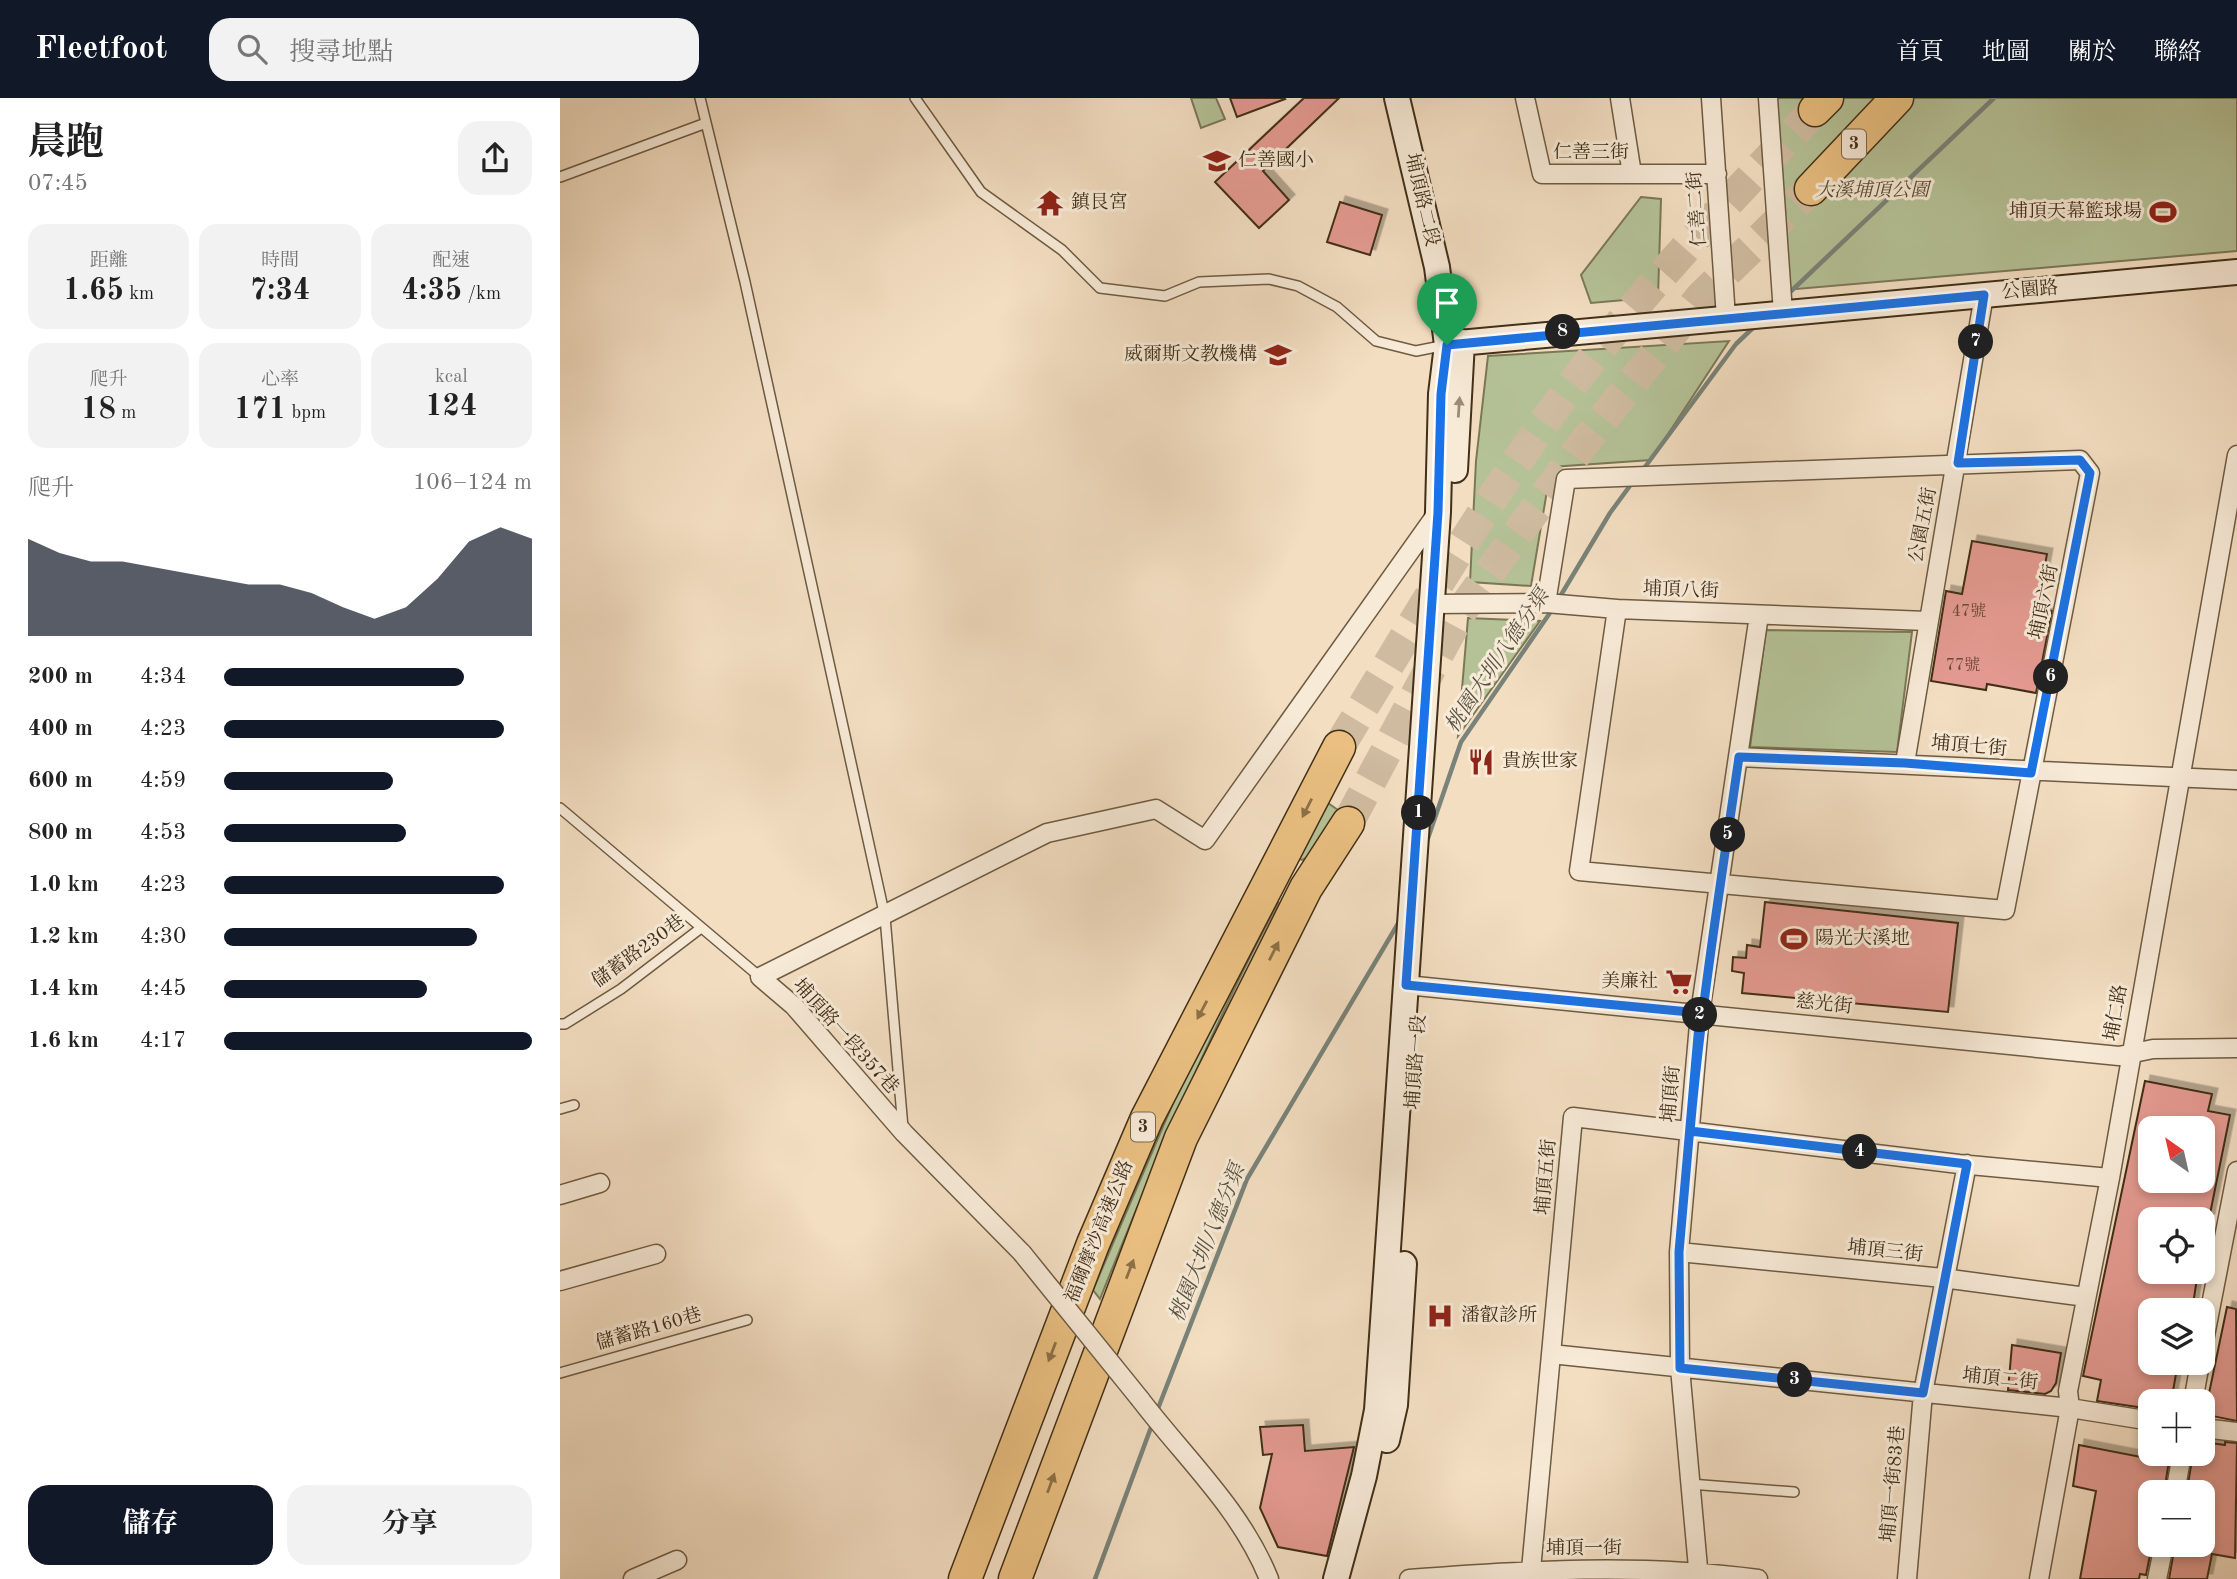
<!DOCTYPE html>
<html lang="zh-TW">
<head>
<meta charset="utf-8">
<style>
	:root { --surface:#fff; --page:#f2f2f2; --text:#222; --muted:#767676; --accent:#111827 }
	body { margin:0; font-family:"Old Standard TT","Noto Serif TC",serif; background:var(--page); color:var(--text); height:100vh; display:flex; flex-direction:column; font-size:26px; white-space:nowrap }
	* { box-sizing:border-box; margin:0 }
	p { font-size:23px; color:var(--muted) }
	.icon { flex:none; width:38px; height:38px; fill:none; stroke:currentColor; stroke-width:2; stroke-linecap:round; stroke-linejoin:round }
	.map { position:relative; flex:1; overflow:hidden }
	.drawer { display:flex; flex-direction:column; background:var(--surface); width:560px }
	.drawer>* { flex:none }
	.needle { width:46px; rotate:326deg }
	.controls { position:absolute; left:1578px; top:1018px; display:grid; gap:14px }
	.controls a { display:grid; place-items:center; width:77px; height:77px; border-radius:14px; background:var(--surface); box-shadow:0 4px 10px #0003; font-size:35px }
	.pin { position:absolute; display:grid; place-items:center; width:60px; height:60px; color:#fff; margin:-72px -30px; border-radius:50% 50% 50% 0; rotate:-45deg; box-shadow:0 0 7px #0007 }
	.pin .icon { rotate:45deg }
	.km { position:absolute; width:35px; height:35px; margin:-18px; border-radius:50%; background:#222; color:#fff; font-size:19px; line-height:35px; text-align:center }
	.round { display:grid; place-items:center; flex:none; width:74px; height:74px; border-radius:21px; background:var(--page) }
	.headline { display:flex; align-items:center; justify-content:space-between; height:119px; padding:0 28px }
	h1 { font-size:38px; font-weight:700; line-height:52px }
	.stats { display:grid; grid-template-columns:repeat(3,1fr); gap:10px; height:119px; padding:7px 28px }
	.stats div { display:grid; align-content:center; border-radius:18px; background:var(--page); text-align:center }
	.stats b { font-size:30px; font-weight:700 }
	.stats small { font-size:19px; font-weight:400 }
	.stats p { font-size:19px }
	.chart { height:196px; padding:14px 28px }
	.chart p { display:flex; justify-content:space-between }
	.chart svg { width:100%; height:126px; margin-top:7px; fill:var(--accent); opacity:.7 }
	.action { display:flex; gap:14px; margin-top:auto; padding:14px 28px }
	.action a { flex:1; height:80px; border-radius:21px; background:var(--accent); color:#fff; font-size:28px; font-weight:700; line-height:80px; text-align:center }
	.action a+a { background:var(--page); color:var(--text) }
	ul { padding:0 28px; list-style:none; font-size:23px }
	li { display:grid; grid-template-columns:112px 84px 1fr; align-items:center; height:52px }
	li i { height:18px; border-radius:9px; background:var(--accent) }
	header { display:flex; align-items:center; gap:42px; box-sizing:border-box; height:98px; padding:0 35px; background:var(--accent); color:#fff }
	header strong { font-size:33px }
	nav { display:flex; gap:38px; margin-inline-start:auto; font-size:24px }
	.search { width:490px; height:63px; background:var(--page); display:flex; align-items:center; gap:18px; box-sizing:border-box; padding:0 24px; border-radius:21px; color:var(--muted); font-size:26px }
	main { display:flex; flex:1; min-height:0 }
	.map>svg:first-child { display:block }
	.green { fill:#b5c297; stroke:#7b7857; stroke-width:2 }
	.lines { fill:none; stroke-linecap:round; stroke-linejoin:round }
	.stream { stroke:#798379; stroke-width:4.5 }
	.building { fill:#e49a91; stroke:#412f17; stroke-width:2; fill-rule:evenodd; filter:url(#shadow) }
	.highway-tunnel { stroke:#cfbba0; stroke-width:32; stroke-dasharray:32 16; stroke-linecap:butt }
	.lane-casing { stroke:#6e5b42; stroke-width:12 }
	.street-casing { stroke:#6e5b42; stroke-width:21 }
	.secondary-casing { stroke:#412f17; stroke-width:28 }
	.highway-casing { stroke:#412f17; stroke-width:35 }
	.lane { stroke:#f7ead7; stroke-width:9 }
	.street { stroke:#f7ead7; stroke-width:18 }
	.secondary { stroke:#f7ead7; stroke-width:24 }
	.highway { stroke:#eabf81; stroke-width:32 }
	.street-bridge-casing { stroke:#6e5b42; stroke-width:21; stroke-linecap:butt }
	.street-bridge { stroke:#f7ead7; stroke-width:18 }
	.oneway { fill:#9c8c77 }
	.oneway2 { fill:#8d7047 }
	.route-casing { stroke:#fff; stroke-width:14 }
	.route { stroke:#1a73e8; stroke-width:9 }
	.labels { text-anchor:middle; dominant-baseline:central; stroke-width:6; stroke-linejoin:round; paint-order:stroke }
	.number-label { font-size:16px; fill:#6a4a36 }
	.shield { fill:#f7ead7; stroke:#786751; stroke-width:2 }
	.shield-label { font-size:18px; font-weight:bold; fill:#412f17 }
	.street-label { font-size:19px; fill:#412f17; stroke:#f7ead7 }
	.poi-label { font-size:19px; fill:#412f17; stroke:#f7ead7; text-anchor:start }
	.park-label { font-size:19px; font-style:italic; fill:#584c31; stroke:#f7ead7 }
	.water-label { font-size:21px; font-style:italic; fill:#585240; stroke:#f7ead7 }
</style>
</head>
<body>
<header>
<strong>Fleetfoot</strong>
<div class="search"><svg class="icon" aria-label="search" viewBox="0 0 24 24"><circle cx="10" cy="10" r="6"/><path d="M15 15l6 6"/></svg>搜尋地點</div>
<nav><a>首頁</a><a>地圖</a><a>關於</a><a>聯絡</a></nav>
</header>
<main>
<section class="drawer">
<div class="headline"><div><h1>晨跑</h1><p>07:45</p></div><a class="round"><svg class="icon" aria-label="share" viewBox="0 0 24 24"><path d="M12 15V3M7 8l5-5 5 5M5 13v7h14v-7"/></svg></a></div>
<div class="stats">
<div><p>距離</p><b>1.65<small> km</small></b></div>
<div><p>時間</p><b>7:34</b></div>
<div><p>配速</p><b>4:35<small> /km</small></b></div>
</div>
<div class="stats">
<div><p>爬升</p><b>18<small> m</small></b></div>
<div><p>心率</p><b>171<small> bpm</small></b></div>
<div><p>kcal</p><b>124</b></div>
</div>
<div class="chart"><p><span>爬升</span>106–124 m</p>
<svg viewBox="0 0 160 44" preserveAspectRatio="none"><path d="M0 44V10L10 15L20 18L30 18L40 20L50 22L60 24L70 26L80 26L90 29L100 34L110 38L120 34L130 24L140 11L150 6L160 10V44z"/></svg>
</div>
<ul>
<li><b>200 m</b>4:34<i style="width:78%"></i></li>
<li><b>400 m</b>4:23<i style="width:91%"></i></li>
<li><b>600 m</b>4:59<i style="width:55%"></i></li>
<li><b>800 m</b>4:53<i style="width:59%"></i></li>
<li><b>1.0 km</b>4:23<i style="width:91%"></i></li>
<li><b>1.2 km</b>4:30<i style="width:82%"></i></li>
<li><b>1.4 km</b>4:45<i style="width:66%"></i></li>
<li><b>1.6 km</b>4:17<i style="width:100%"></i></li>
</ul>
<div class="action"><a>儲存</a><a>分享</a></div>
</section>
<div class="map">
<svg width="1677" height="1481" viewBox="0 0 1677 1481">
	<defs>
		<filter id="shadow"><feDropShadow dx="5.5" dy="-5.5" stdDeviation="0" flood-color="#0004"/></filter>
	</defs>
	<rect width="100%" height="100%" fill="#f3dec2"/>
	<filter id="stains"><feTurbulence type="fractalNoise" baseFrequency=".00286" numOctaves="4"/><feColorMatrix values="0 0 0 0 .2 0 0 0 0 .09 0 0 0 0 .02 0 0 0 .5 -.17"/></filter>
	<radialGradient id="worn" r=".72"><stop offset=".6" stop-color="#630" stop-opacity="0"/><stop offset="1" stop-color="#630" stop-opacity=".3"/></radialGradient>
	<!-- green -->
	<path class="green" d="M631 0H656L665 21 641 30Z
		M1214 0H1677V153L1225 192Z
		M1081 99 1101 101 1098 199 1031 205 1021 177Z
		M1169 243 1091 362 991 369 971 488 910 484 916 363 928 258Z
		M908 520 980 523 898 638Z
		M1206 532 1352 534 1337 654 1190 649Z
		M765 703 778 712 749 758 742 762 737 760Z
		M717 801 718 805C650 933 594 1066 540 1201L533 1192 629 968Z"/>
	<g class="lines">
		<!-- stream -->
		<path class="stream" d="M1226 198 1434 0
			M1082 373 1176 246 1195 228
			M998 502 1050 415 1072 385
			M867 743 901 644 994 509
			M597 1313 687 1081 839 824
			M535 1481 593 1324"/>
	</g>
	<!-- building -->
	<path class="building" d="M670 0H724L725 1 677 19Z
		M744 0H779L703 73 729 102 699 130 655 84Z
		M780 104 822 117 810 157 767 144Z
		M1412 443 1487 456 1477 510 1492 513 1476 595 1427 586 1426 592 1371 583 1386 493 1402 496Z
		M1205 804 1398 825 1388 914 1182 895 1184 875 1172 873 1173 859 1186 860 1187 847 1200 849Z
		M1585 983 1652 996 1648 1013 1670 1017 1649 1121 1591 1122V1174H1638L1632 1213H1591V1265H1618L1611 1304H1591V1311L1537 1303 1541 1282 1523 1278ZM1591 1031H1646L1643 1083H1635L1634 1087 1591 1083Z
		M1667 1209 1676 1211 1677 1323 1652 1318 1647 1305Z
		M1452 1247 1501 1255 1496 1285 1491 1293 1485 1296 1448 1292Z
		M743 1327 745 1353 794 1349 767 1458 718 1449 700 1410 712 1356 703 1357 700 1329Z
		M1665 1344 1677 1345 1675 1460 1652 1456 1647 1481H1609L1615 1447H1643V1389L1628 1386 1633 1356H1643V1351L1651 1345 1665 1347Z
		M1519 1347 1581 1359 1610 1356 1604 1395H1591L1592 1447 1586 1477 1580 1476 1579 1481H1520L1536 1393 1513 1388Z"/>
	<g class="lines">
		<!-- highway-tunnel -->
		<path class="highway-tunnel" d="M779 649C847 536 914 422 991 315 1070 205 1163 109 1255 12
			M788 725 900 515 1022 347 1141 199 1251 91"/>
		<!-- lane casing -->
		<g class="lane-casing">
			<path id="lane" d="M140 0 185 184 325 819 343 1030
				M355 0 421 94 502 152 540 190 605 198 639 184 709 181 738 188 777 209 816 243 856 253 886 247
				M0 79 146 25
				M0 710 200 879
				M0 926H5L61 891 141 830
				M0 1011 14 1007
				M0 1275 187 1222
				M1130 1386 1234 1394"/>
		</g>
		<!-- street casing -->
		<g class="street-casing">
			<path id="street" d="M965 0 982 76H1157
				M1060 0 1072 76
				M1151 0 1166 220
				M1208 0 1223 215
				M986 505 1006 381 1520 362 1530 375 1445 812 1019 773 1057 511
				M872 506 986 505 1057 511 1367 523
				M1179 659 1677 682
				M1345 665 1424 197
				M846 887 1559 958 1593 951 1677 950
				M0 1097 40 1085
				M1119 1154 1383 1180 1526 1199
				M462 1155 344 1035 234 908 200 879 487 735 596 711 645 742 878 414
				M0 1183 96 1156
				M1643 1248 1677 1073
				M991 1256 1510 1310 1591 1323
				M580 1301C625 1360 681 1411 709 1481
				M1633 1304 1640 1265
				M1643 1330 1677 1334
				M1615 1395 1622 1356
				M971 1472 1013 1019 1399 1066 1550 1080
				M73 1481 117 1462
				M849 1481C965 1472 1082 1465 1198 1481
				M1139 1481 1120 1270 1119 1154 1140 915 1199 517
				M1347 1481 1363 1295 1407 1066
				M1479 1481 1510 1310 1508 1293 1550 1080 1677 357
				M1597 1481 1604 1447"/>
		</g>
		<!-- secondary casing -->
		<g class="secondary-casing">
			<path id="secondary" d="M888 246 1677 174
				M895 372 902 244
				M827 1342 835 1307 844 1166
				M776 1481 804 1378 817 1312 878 414 881 296 887 247 877 169 837 0"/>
		</g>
		<!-- highway casing -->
		<g class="highway-casing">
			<path id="highway" d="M1255 12 1267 0
				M1251 91 1337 0
				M405 1481 533 1146 587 1020 779 649
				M455 1481 621 1040 746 790 788 725"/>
		</g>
		<!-- lane -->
		<use href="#lane" class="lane"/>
		<!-- street -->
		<use href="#street" class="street"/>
		<!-- secondary -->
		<use href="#secondary" class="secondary"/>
		<!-- highway -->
		<use href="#highway" class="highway"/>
		<!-- street-bridge casing -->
		<g class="street-bridge-casing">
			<path id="street-bridge" d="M462 1155 580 1301"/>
		</g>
		<!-- street-bridge -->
		<use href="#street-bridge" class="street-bridge"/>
	</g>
	<!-- one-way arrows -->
	<defs><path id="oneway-solid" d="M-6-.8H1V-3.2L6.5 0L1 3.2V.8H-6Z" transform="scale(1.75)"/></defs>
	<use class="oneway" href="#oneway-solid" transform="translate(899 309) rotate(-86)"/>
	<g class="oneway2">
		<use href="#oneway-solid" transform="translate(747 710) rotate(117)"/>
		<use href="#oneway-solid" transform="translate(714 853) rotate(-63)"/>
		<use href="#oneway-solid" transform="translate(642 912) rotate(118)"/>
		<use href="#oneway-solid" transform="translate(570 1171) rotate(-69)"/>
		<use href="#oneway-solid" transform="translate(492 1254) rotate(111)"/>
		<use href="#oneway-solid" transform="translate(491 1385) rotate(-70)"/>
	</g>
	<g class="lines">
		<!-- route casing -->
		<g class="route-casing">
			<path id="route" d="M887 247 881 296 878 414 846 887 1140 915 1119 1154 1120 1270 1363 1295 1407 1066 1130 1033C1141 907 1161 784 1179 659L1345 665 1471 675 1530 375 1520 362 1398 365 1424 197 887 247"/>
		</g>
		<!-- route -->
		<use href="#route" class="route"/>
	</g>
	<!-- icons -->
	<defs>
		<g id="school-bare" transform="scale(2.1)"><path d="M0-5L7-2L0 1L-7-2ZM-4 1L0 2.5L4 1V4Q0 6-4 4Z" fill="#8f2418" stroke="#f7ead7" stroke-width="2.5" paint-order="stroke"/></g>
		<g id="temple-bare" transform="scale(2.1)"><path d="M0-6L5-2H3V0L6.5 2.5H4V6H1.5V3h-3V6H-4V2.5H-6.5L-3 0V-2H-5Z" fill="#8f2418" stroke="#f7ead7" stroke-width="2.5" paint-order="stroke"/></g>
		<g id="stadium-bare" transform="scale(2.1)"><path d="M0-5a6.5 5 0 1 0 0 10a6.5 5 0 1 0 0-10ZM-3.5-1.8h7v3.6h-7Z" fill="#8f2418" stroke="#f7ead7" stroke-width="2.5" paint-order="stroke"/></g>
		<g id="restaurant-bare" transform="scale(2.1)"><path d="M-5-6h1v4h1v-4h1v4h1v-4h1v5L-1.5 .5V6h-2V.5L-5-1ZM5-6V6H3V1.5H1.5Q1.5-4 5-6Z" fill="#8f2418" stroke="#f7ead7" stroke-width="2.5" paint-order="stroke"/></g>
		<g id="supermarket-bare" transform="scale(2.1)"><path d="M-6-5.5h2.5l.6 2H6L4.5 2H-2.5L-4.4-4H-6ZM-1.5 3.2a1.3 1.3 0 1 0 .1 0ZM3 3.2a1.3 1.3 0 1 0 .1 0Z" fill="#8f2418" stroke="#f7ead7" stroke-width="2.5" paint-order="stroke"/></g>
		<g id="hospital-bare" transform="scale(2.1)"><path d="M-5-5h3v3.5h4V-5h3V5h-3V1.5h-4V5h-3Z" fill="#8f2418" stroke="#f7ead7" stroke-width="2.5" paint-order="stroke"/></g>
	</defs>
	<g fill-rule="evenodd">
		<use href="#school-bare" x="657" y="63"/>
		<use href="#temple-bare" x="490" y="105"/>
		<use href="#stadium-bare" x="1603" y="114"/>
		<use href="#school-bare" x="718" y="257"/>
		<use href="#restaurant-bare" x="921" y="664"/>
		<use href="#stadium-bare" x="1234" y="841"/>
		<use href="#supermarket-bare" x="1119" y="884"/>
		<use href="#hospital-bare" x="880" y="1218"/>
	</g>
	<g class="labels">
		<!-- number labels -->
		<g class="number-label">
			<text x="1409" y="514">47號</text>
			<text x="1403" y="568">77號</text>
		</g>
		<!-- shield labels -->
		<g class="shield">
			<rect x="1282" y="31.5" width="24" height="29" rx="5"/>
			<rect x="571" y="1014.5" width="24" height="29" rx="5"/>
		</g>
		<g class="shield-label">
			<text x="1294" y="46">3</text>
			<text x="583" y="1029">3</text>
		</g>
		<!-- street labels -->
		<g class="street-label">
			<text x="1031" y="55">仁善三街</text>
			<text transform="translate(861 102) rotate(77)">埔頂路二段</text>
			<text transform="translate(1138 111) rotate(-94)">仁善二街</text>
			<text transform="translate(1470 193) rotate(-5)">公園路</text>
			<text transform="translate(1364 427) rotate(-79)">公園五街</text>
			<text transform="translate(1121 493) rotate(2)">埔頂八街</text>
			<text transform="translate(1485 504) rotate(-78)">埔頂六街</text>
			<text transform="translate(1409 649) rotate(5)">埔頂七街</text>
			<text transform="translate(79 854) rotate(-36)">儲蓄路230巷</text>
			<text transform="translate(1264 907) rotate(6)">慈光街</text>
			<text transform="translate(1557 915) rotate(-80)">埔仁路</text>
			<text transform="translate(285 939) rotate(48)">埔頂路一段357巷</text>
			<text transform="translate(857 964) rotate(-86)">埔頂路一段</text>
			<text transform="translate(1112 996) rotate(-85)">埔頂街</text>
			<text transform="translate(987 1079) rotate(-85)">埔頂五街</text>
			<text transform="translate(540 1134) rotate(-68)">福爾摩沙高速公路</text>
			<text transform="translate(1325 1154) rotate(6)">埔頂三街</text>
			<text transform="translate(89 1232) rotate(-16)">儲蓄路160巷</text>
			<text transform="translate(1440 1282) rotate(6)">埔頂二街</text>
			<text transform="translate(1334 1386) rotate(-85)">埔頂一街83巷</text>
			<text x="1024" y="1451">埔頂一街</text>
		</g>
		<!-- poi labels -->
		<g class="poi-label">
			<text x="678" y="63">仁善國小</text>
			<text x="511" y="105">鎮艮宮</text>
			<text x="1582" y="114" text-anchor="end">埔頂天幕籃球場</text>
			<text x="697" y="257" text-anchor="end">威爾斯文教機構</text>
			<text x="942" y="664">貴族世家</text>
			<text x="1255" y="841">陽光大溪地</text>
			<text x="1098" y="884" text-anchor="end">美廉社</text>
			<text x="901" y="1218">潘叡診所</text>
		</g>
		<!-- park labels -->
		<g class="park-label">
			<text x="1312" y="93">大溪埔頂公園</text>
		</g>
		<!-- water labels -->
		<g class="water-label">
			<text transform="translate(938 563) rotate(-56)">桃園大圳八德分渠</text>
			<text transform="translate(648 1145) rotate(-68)">桃園大圳八德分渠</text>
		</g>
	</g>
	<rect width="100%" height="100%" filter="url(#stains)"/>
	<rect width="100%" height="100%" fill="url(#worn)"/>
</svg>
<div class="controls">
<a><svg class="needle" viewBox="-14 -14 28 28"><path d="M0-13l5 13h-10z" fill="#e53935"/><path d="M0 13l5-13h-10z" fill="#767676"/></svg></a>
<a><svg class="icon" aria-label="locate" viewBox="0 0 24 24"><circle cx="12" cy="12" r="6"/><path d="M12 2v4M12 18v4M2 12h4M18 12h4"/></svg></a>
<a><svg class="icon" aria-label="layers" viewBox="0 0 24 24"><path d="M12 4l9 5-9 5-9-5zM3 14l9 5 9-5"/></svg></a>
<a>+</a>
<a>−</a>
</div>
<div class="pin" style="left:887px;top:247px;background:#1e9e55"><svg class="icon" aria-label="arrive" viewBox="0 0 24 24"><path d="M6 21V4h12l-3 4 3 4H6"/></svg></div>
<b class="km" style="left:859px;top:715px">1</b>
<b class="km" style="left:1140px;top:917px">2</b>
<b class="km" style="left:1235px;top:1282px">3</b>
<b class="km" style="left:1300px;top:1054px">4</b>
<b class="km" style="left:1168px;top:737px">5</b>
<b class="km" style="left:1491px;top:579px">6</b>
<b class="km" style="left:1416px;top:244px">7</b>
<b class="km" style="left:1003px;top:234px">8</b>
</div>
</main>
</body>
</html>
